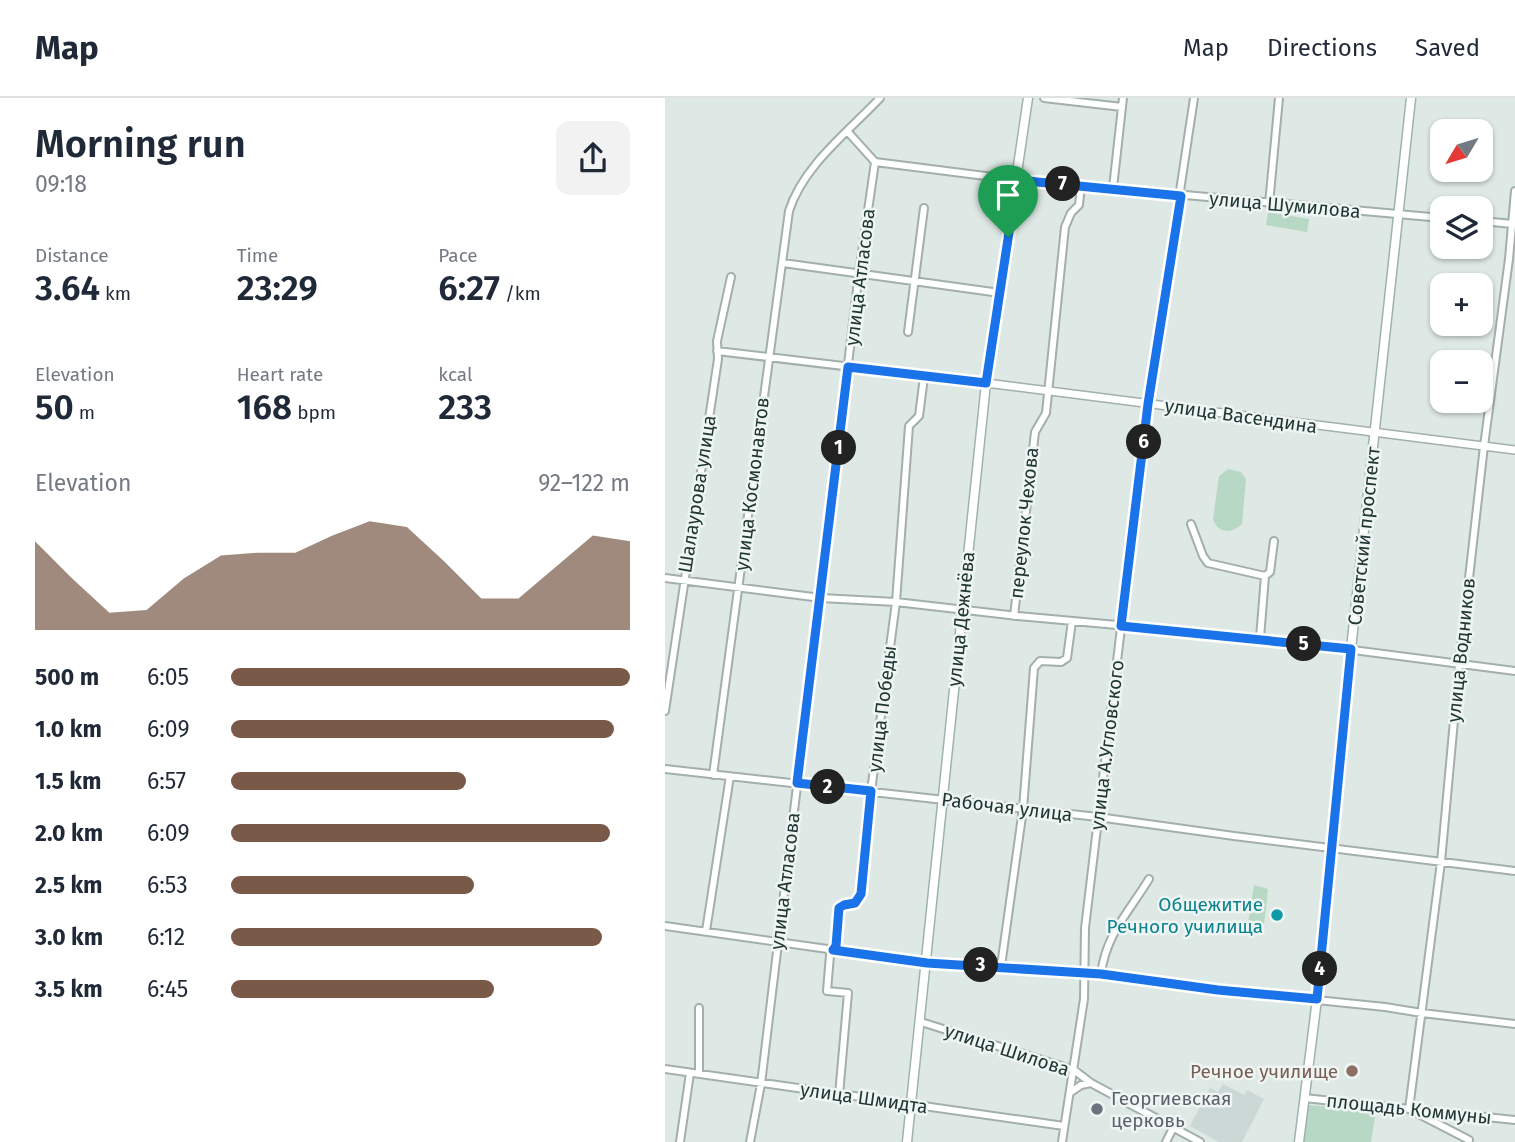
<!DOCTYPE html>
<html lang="en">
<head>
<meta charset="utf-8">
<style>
	:root { --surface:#fff; --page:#f2f2f3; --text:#1f2937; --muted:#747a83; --line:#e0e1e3; --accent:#795a48 }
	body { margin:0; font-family:"Fira Sans",sans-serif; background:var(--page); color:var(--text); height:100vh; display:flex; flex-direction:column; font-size:26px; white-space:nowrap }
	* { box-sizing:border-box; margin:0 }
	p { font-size:23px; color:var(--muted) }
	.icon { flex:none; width:38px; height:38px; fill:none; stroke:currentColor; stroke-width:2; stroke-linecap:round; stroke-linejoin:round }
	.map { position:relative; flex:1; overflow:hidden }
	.details { display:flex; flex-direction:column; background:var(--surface); width:665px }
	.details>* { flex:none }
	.needle { width:46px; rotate:232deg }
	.fabs { position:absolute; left:765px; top:21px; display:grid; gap:14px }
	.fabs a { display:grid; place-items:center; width:63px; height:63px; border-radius:14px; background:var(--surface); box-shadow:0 2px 5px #0004; font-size:35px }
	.pin { position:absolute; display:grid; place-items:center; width:60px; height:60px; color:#fff; margin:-72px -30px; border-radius:50% 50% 50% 0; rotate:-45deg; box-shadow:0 0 7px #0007 }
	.pin .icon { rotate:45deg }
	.km { position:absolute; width:35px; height:35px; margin:-18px; border-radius:50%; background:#222; color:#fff; font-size:19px; line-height:35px; text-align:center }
	.round { display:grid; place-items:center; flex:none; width:74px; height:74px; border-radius:14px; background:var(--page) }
	.head { display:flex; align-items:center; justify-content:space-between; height:119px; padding:0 35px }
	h1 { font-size:38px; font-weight:600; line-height:52px }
	.metrics { display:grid; grid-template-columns:repeat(3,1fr); gap:10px; height:119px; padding:7px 35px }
	.metrics div { display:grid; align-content:center }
	.metrics b { font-size:35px; font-weight:600 }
	.metrics small { font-size:19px; font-weight:400 }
	.metrics p { font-size:19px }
	.chart { height:196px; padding:14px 35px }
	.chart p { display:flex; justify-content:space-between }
	.chart svg { width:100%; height:126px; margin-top:7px; fill:var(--accent); opacity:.7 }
	ul { padding:0 35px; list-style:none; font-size:23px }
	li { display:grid; grid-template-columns:112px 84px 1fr; align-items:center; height:52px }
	li i { height:18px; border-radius:9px; background:var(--accent) }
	header { display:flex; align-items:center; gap:42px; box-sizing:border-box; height:98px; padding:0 35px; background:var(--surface); border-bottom:2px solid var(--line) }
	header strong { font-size:33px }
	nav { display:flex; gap:38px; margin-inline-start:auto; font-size:24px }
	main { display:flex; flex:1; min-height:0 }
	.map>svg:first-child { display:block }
	.built { fill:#ccd8d5 }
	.green { fill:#b8d8c6 }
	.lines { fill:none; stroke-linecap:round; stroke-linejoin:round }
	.minor-casing { stroke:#a2afac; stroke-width:10 }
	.tertiary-casing { stroke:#a2afac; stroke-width:10 }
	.secondary-casing { stroke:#9eb3af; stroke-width:11 }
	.minor { stroke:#fff; stroke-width:6 }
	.tertiary { stroke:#fff; stroke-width:7 }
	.secondary { stroke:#fff; stroke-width:8 }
	.route-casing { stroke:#fff; stroke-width:14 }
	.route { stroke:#1a73e8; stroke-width:9 }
	.culture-dot { fill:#0f9aa8; stroke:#eef5f3; stroke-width:2.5 }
	.education-dot { fill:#8d6e63; stroke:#eef5f3; stroke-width:2.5 }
	.worship-dot { fill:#6b7280; stroke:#eef5f3; stroke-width:2.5 }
	.labels { text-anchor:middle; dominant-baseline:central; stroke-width:5; stroke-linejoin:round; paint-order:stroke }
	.street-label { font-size:19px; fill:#213734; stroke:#eef5f3 }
	.culture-label { font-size:19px; fill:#0d838f; stroke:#eef5f3; text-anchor:end }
	.education-label { font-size:19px; fill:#785e54; stroke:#eef5f3; text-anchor:end }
	.worship-label { font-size:19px; fill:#5b616d; stroke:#eef5f3; text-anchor:start }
</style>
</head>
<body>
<header>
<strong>Map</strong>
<nav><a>Map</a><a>Directions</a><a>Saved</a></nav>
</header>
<main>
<section class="details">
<div class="head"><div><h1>Morning run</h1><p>09:18</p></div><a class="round"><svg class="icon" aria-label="share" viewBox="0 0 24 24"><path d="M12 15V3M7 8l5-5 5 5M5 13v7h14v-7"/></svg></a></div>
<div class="metrics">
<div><p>Distance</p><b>3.64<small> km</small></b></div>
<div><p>Time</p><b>23:29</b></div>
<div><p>Pace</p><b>6:27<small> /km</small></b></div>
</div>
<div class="metrics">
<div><p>Elevation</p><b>50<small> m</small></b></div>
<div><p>Heart rate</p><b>168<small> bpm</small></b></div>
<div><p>kcal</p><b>233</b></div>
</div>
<div class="chart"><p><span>Elevation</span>92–122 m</p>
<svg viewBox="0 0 160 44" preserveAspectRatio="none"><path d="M0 44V13L10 26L20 38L30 37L40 26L50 18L60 17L70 17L80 11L90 6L100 8L110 20L120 33L130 33L140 22L150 11L160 13V44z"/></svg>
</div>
<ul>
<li><b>500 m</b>6:05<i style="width:100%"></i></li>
<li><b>1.0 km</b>6:09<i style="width:96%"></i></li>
<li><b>1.5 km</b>6:57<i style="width:59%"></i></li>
<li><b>2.0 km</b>6:09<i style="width:95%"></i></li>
<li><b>2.5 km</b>6:53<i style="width:61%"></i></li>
<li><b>3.0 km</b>6:12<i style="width:93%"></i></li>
<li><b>3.5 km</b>6:45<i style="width:66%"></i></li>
</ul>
</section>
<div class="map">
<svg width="850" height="1044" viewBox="0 0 850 1044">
	<rect width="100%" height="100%" fill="#dee8e5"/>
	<!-- built -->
	<path class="built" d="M558 986 579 997 582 992 599 1001 577 1044H554L525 1028 545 990 553 994Z"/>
	<!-- green -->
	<path class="green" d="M603 114 644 121 642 134 601 127Z
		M563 371 576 374 581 381 577 426C567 436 553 436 548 421L554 378Z
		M589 787 603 791 599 826 596 828 583 825Z
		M643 1007 711 1013 706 1044H639Z"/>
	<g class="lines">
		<!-- minor casing -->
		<g class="minor-casing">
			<path id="minor" d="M379 0 457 9
				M183 34 210 64 352 82 777 120
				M448 90 458 0
				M604 106 614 0
				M816 123 848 126
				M118 165 335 195
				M243 234 259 110
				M52 253 321 285
				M526 426 538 458 543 465 600 478
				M0 480 156 500 231 504 353 518 595 540 850 573
				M349 518 370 334 381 315 400 129 406 115 414 107 416 88
				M595 540 600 478 605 474 609 443
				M0 613 53 261 52 243 66 179
				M0 671 433 719 569 738 850 773
				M48 677 124 113C138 68 183 34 215 0
				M0 828 262 865 436 876 553 892 720 909 757 915 850 926
				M41 833 65 678
				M336 868 358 711 369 570 375 563 396 564 402 560 407 523
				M436 876C441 836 464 814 484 781
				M256 924 409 972 426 985 535 1044
				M0 971 399 1028
				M34 976V910
				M406 994 416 987 426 985
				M174 997 183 895 162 893 165 857 171 848 174 810 179 807 190 805 196 796 206 693 231 504 244 328 254 318 259 279
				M639 1000 850 1022
				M804 1042 744 1011 776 764 794 568 819 348 844 161 850 93
				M15 1044 25 975
				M85 1044 96 986 194 175 210 64
				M397 1044 419 901 420 830 483 305 529 0
				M501 1044 508 1030"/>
		</g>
		<!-- tertiary casing -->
		<g class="tertiary-casing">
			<path id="tertiary" d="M321 285 850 352"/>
		</g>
		<!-- secondary casing -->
		<g class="secondary-casing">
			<path id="secondary" d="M242 1044 321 285 363 0
				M634 1044 652 901 686 551 746 0"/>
		</g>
		<!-- minor -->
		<use href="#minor" class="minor"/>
		<!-- tertiary -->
		<use href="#tertiary" class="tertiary"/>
		<!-- secondary -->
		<use href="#secondary" class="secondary"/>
	</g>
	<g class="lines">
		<!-- route casing -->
		<g class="route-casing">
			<path id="route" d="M352 82 516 98 483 306 456 528 686 551 652 901 553 892 436 876 262 865 168 852 171 848 174 810 179 807 190 805 196 796 206 693 132 685 183 269 321 285Z"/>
		</g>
		<!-- route -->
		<use href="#route" class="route"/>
	</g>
	<!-- markers -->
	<circle class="culture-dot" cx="612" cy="817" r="7"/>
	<circle class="education-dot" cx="687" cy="973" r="7"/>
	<circle class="worship-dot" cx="432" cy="1011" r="7"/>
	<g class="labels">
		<!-- street labels -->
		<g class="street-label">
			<text transform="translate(620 107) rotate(5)">улица Шумилова</text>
			<text transform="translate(195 179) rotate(-83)">улица Атласова</text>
			<text transform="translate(576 318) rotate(8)">улица Васендина</text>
			<text transform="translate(87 386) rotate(-83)">улица Космонавтов</text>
			<text transform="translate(32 396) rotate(-81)">Шалаурова улица</text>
			<text transform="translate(359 425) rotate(-84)">переулок Чехова</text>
			<text transform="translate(699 438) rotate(-84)">Советский проспект</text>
			<text transform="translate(296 521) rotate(-84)">улица Дежнёва</text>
			<text transform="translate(796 552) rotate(-84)">улица Водников</text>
			<text transform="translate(217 611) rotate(-83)">улица Победы</text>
			<text transform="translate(442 647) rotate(-83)">улица А.Угловского</text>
			<text transform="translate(342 709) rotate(7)">Рабочая улица</text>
			<text transform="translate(120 783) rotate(-83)">улица Атласова</text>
			<text transform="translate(342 952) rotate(18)">улица Шилова</text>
			<text transform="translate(199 1000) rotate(8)">улица Шмидта</text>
			<text transform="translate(744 1011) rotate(6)">площадь Коммуны</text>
		</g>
		<!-- culture labels -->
		<g class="culture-label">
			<text x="598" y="806">Общежитие<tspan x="598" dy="22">Речного училища</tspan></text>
		</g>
		<!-- education labels -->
		<g class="education-label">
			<text x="673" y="973">Речное училище</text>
		</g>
		<!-- worship labels -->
		<g class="worship-label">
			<text x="446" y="1000">Георгиевская<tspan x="446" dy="22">церковь</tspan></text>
		</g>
	</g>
</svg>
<div class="fabs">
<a><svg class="needle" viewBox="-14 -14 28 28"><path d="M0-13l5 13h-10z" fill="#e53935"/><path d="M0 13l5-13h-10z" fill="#747a83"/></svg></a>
<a><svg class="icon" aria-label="layers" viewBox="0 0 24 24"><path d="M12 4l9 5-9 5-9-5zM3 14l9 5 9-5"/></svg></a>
<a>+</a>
<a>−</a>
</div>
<div class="pin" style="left:343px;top:139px;background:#1e9e55"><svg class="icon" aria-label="arrive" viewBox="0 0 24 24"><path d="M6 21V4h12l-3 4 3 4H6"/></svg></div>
<b class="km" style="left:174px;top:350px">1</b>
<b class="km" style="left:163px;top:689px">2</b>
<b class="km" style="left:316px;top:867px">3</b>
<b class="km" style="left:655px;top:871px">4</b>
<b class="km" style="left:639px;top:546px">5</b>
<b class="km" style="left:479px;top:344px">6</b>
<b class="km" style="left:398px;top:86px">7</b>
</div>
</main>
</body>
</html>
